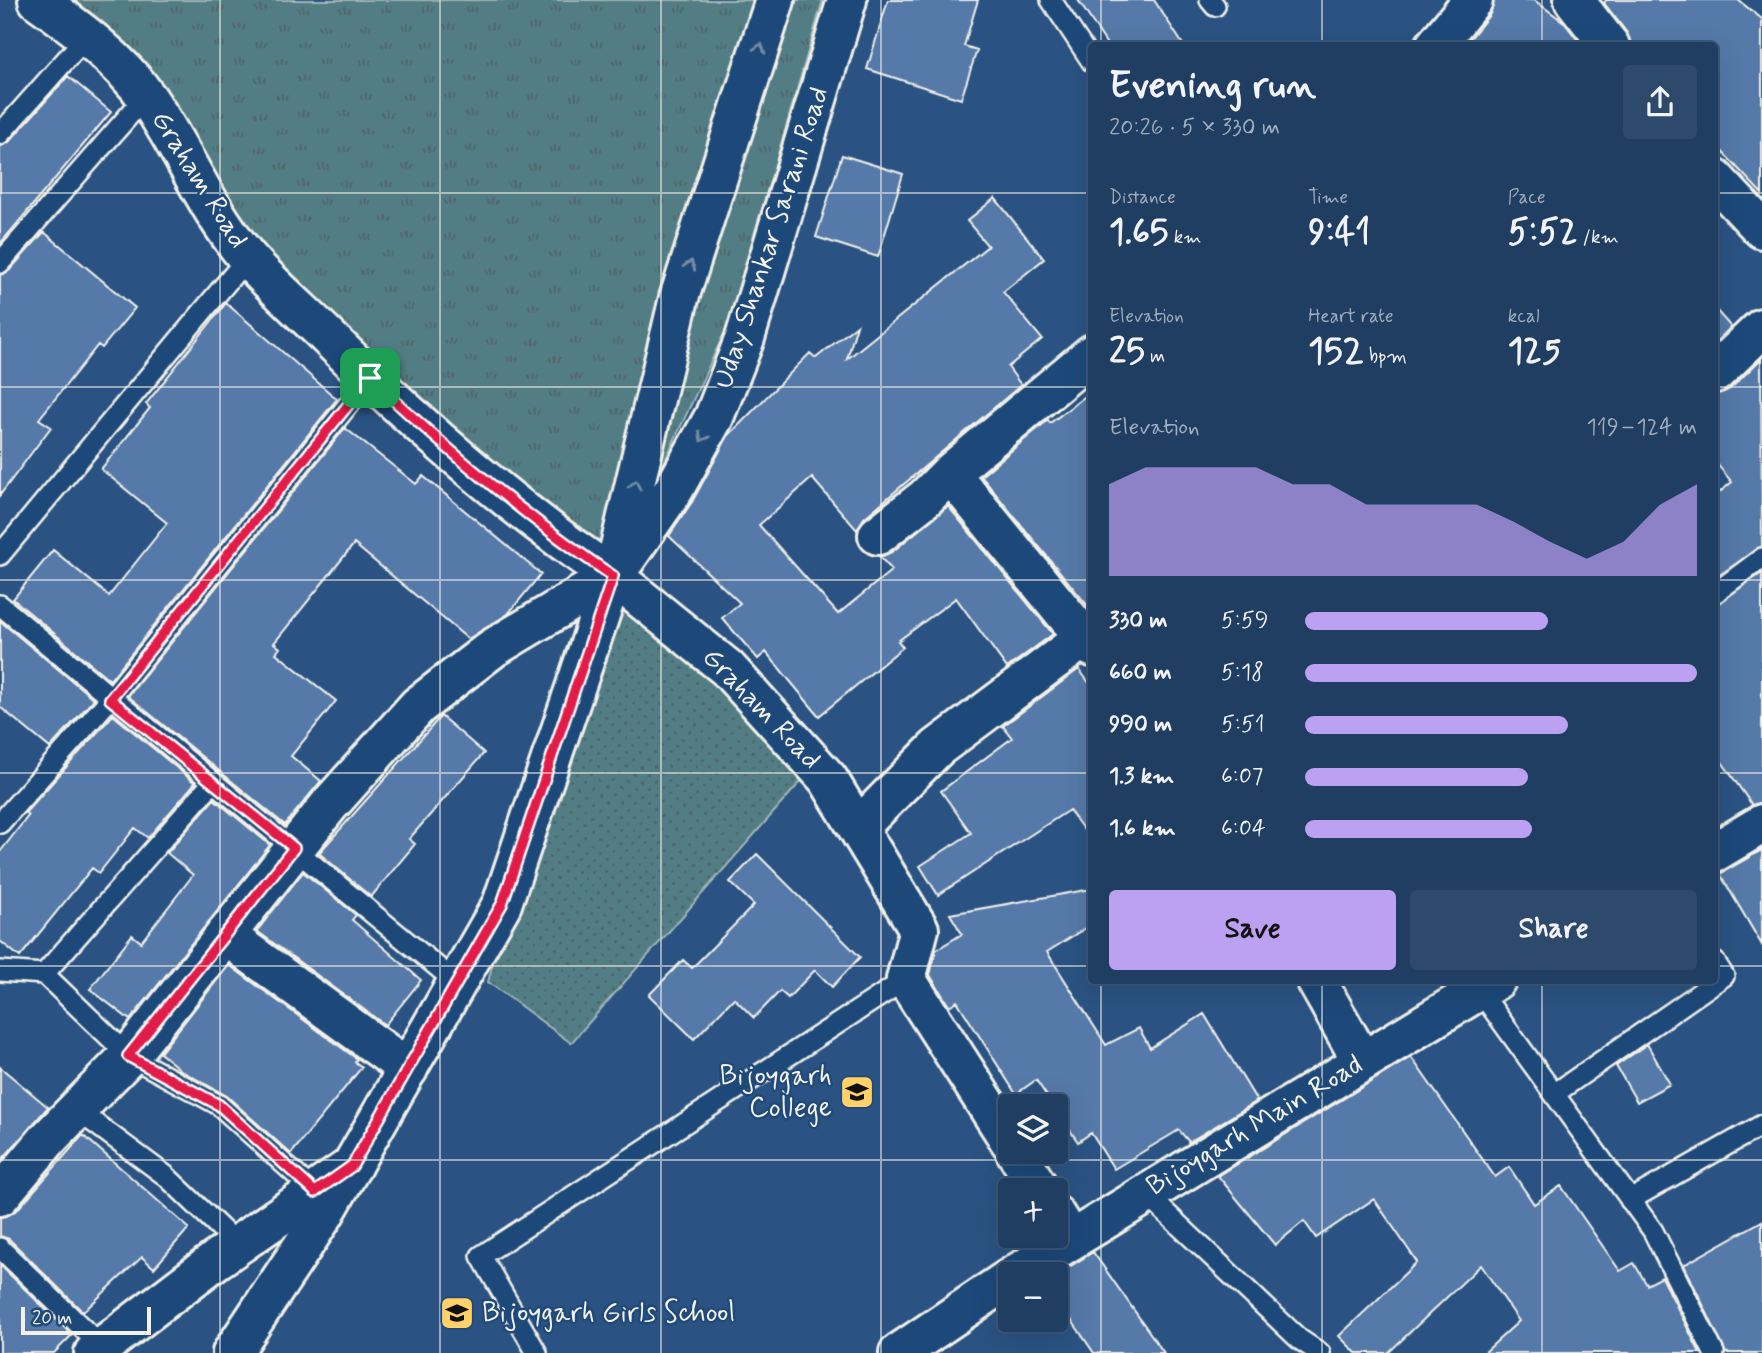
<!DOCTYPE html>
<html lang="en">
<head>
<meta charset="utf-8">
<style>
	:root { --surface:#203e62; --page:#2d496b; --text:#f1f3f6; --muted:#a2aebe; --line:#3d5777; --accent:#bca0f2 }
	body { margin:0; font-family:Mynerve,sans-serif; background:var(--page); color:var(--text); height:100vh; display:flex; flex-direction:column; font-size:26px; white-space:nowrap }
	* { box-sizing:border-box; margin:0 }
	p { font-size:23px; color:var(--muted) }
	.icon { flex:none; width:38px; height:38px; fill:none; stroke:currentColor; stroke-width:2; stroke-linecap:round; stroke-linejoin:round }
	.map { position:relative; flex:1; overflow:hidden }
	.drawer { position:absolute; left:1088px; top:42px; width:630px; height:942px; display:flex; flex-direction:column; background:var(--surface); border-radius:7px; box-shadow:0 7px 28px #0002,0 0 0 2px var(--line) }
	.drawer>* { flex:none }
	.tools { position:absolute; left:998px; top:1094px; display:grid; gap:14px }
	.tools a { display:grid; place-items:center; width:70px; height:70px; border-radius:7px; background:var(--surface); box-shadow:0 7px 28px #0002,0 0 0 2px var(--line); font-size:35px }
	.scale { position:absolute; left:21px; bottom:18px; width:130px; box-sizing:border-box; padding-left:7px; border:4px solid #f4f1e8; border-top:0; font-size:19px; line-height:24px; white-space:nowrap; color:#f4f1e8; -webkit-text-stroke:5px #1f4a7a; paint-order:stroke }
	.pin { position:absolute; display:grid; place-items:center; width:60px; height:60px; color:#fff; margin:-30px; border-radius:14px; box-shadow:0 4px 10px #0006 }
	.round { display:grid; place-items:center; flex:none; width:74px; height:74px; border-radius:7px; background:var(--page) }
	.head { display:flex; align-items:center; justify-content:space-between; height:119px; padding:0 21px }
	h1 { font-size:38px; font-weight:700; line-height:52px }
	.metrics { display:grid; grid-template-columns:repeat(3,1fr); gap:10px; height:119px; padding:7px 21px }
	.metrics div { display:grid; align-content:center }
	.metrics b { font-size:35px; font-weight:700 }
	.metrics small { font-size:19px; font-weight:400 }
	.metrics p { font-size:19px }
	.chart { height:196px; padding:14px 21px }
	.chart p { display:flex; justify-content:space-between }
	.chart svg { width:100%; height:126px; margin-top:7px; fill:var(--accent); opacity:.7 }
	.primary-button { display:flex; gap:14px; margin-top:auto; padding:14px 21px }
	.primary-button a { flex:1; height:80px; border-radius:7px; background:var(--accent); color:#111; font-size:28px; font-weight:700; line-height:80px; text-align:center }
	.primary-button a+a { background:var(--page); color:var(--text) }
	ul { padding:0 21px; list-style:none; font-size:23px }
	li { display:grid; grid-template-columns:112px 84px 1fr; align-items:center; height:52px }
	li i { height:18px; border-radius:9px; background:var(--accent) }
	.map>svg:first-child { display:block }
	.grass { fill:url(#grass-tufts); stroke:#a4b7b6; stroke-width:2 }
	.park { fill:url(#park-dots); stroke:#a4b7b6; stroke-width:2 }
	.building { fill:#5479a8; stroke:#f4f1e8; stroke-width:2 }
	.lines { fill:none; stroke-linecap:round; stroke-linejoin:round }
	.lane-casing { stroke:#f4f1e8; stroke-width:24 }
	.street-casing { stroke:#f4f1e8; stroke-width:44 }
	.secondary-casing { stroke:#f4f1e8; stroke-width:44 }
	.lane { stroke:#1f4a7a; stroke-width:19 }
	.street { stroke:#1f4a7a; stroke-width:38 }
	.secondary { stroke:#1f4a7a; stroke-width:38 }
	.oneway { stroke:#748da6 }
	.route-casing { stroke:#fff; stroke-width:14 }
	.route { stroke:#e11d48; stroke-width:9 }
	.grid { fill:none; stroke:#f4f1e8; stroke-width:2; stroke-opacity:0.55 }
	.labels { text-anchor:middle; dominant-baseline:central; stroke-width:5; stroke-linejoin:round; paint-order:stroke }
	.street-label { font-size:28px; fill:#f4f1e8; stroke:#1f4a7a }
	.poi-label { font-size:28px; fill:#f4f1e8; stroke:#1f4a7a; text-anchor:end }
</style>
</head>
<body>
<div class="map">
<svg width="1762" height="1353" viewBox="0 0 1762 1353">
	<defs>
		<pattern id="grass-tufts" width="24" height="20" patternUnits="userSpaceOnUse" patternTransform="scale(1.75)"><rect width="24" height="20" fill="#537d85"/><path d="M3 7l-1-3M5 7V3M7 7l1-3M15 17l-1-3M17 17v-4M19 17l1-3" fill="none" stroke="#4e6569"/></pattern>
		<pattern id="park-dots" width="8" height="8" patternUnits="userSpaceOnUse" patternTransform="scale(1.75)"><rect width="8" height="8" fill="#537d85"/><path d="M2 2h.1M6 6h.1" fill="none" stroke="#4e6569" stroke-width="1.8" stroke-linecap="round"/></pattern>
	</defs>
	<rect width="100%" height="100%" fill="#2a5383"/>
	<filter id="ink" filterUnits="userSpaceOnUse"><feTurbulence type="fractalNoise" baseFrequency=".0143" numOctaves="2"/><feDisplacementMap in="SourceGraphic" scale="14" xChannelSelector="R" yChannelSelector="G"/><feConvolveMatrix kernelMatrix="1 2 1 2 8 2 1 2 1" color-interpolation-filters="sRGB"/></filter>
	<g filter="url(#ink)">
		<!-- grass -->
		<path class="grass" d="M39 0H823L729 323 611 576 572 534 225 263 187 160Z"/>
		<!-- park -->
		<path class="park" d="M619 608 715 676 810 771 571 1043 488 982 503 925Z"/>
		<!-- building -->
		<path class="building" d="M888 0H978L964 46 977 50 961 99 867 69Z
			M1078 0H1154L1184 46H1108Z
			M1494 0H1534L1564 22 1582 46H1464L1490 14Z
			M1606 0H1738L1762 19V194L1715 144V46H1631L1627 33 1604 3Z
			M68 76 111 112 0 244V147L9 142Z
			M842 155 903 174 878 257 816 237Z
			M995 198 1044 259 1003 292 1042 339 1008 367 1021 385 864 518 857 530 812 478 759 525 838 614 892 570 880 557 892 552 948 506 1053 634 1007 668 956 598 898 641 903 647 819 716 766 652 758 659 722 618 740 603 669 536 692 502 728 436 810 353 816 358 857 325 847 359 988 246 967 221Z
			M44 232 135 308 102 348 98 345 39 419 51 427 0 495V275L9 271Z
			M226 303 337 399 110 680 13 599 53 550 109 596 167 523 101 469 150 408 146 404Z
			M1715 309 1731 327 1715 343Z
			M1761 359 1762 546 1715 578V496L1732 482 1715 462V394L1730 389Z
			M1092 391V611L981 476 1048 420 1050 423Z
			M345 428 416 484 423 476 541 574 508 614 468 639 354 544 274 643 280 648 276 653 336 701 291 756 321 781 285 825 128 696Z
			M1762 573V802L1752 805 1715 752V605Z
			M0 621 94 699 50 748 0 707Z
			M1079 669 1092 687V841L1069 810 938 895 920 866 971 833 941 791 1012 738 1003 726Z
			M113 715 195 783 148 838 135 828 99 873 92 868 20 957 0 941V852L28 816 25 813Z
			M441 716 484 753 409 839 415 844 371 897 319 853Z
			M214 799 270 845 130 1020 90 989 132 935 141 942 193 875 167 853Z
			M1762 850V945L1720 874Z
			M757 854 860 957 832 987 815 970 788 998 780 991 754 1018 734 998 694 1039 649 995 683 960 692 968 754 905 730 882Z
			M303 872 356 915 352 920 421 980 385 1025 257 931Z
			M1092 889V924L1047 952 1106 1045 1139 1028 1150 1048 1204 1014 1257 1101 1189 1142 1179 1130 1114 1169 1091 1133 1078 1142 1036 1080 1016 1094 957 1001 949 1006 930 975 936 950 962 934 950 914Z
			M229 965 357 1059 355 1062 362 1067 291 1154 227 1096 182 1071 160 1053Z
			M1647 1044 1670 1084 1637 1102 1616 1066Z
			M1411 1057 1495 1177 1509 1167 1534 1204 1561 1186 1620 1271 1634 1263 1647 1285 1662 1277 1700 1353H1484L1519 1321 1481 1265 1388 1353H1356L1339 1336 1417 1262 1374 1199 1316 1238 1304 1221 1275 1245 1218 1176Z
			M0 1067 48 1107 0 1162Z
			M83 1135 189 1228 154 1268 142 1257 83 1312 9 1239 0 1236V1217L17 1210Z
			M1762 1221V1353H1726L1684 1265Z
			M1093 1252 1164 1353H1094L1055 1296V1276Z
			M0 1265 72 1335 54 1353H0Z"/>
		<g class="lines">
			<!-- lane casing -->
			<g class="lane-casing">
				<path id="lane" d="M1051 0 1092 62
					M1210 0 1215 6
					M0 134 87 36
					M0 263 146 96
					M0 555 248 257
					M1715 593 1762 558
					M0 605 213 782 44 974
					M213 782 457 983
					M0 823 110 699 370 378
					M0 971 44 974 129 1056 219 1105 315 1192
					M1479 990 1653 1231 1714 1353
					M1554 1094 1724 976 1715 962
					M77 1110 166 1176 238 1245
					M1145 1193 1299 1339 1320 1353
					M1630 1200 1762 1125
					M0 1248 102 1347
					M537 1353 481 1256 906 979"/>
			</g>
			<!-- street casing -->
			<g class="street-casing">
				<path id="street" d="M1574 0 1610 46
					M1435 46 1473 0
					M1715 179 1762 229
					M1092 354 950 473 1092 647
					M1715 373 1762 328
					M878 535 925 498 950 473
					M858 828 937 748 1092 632
					M225 935 408 1069
					M1316 980 1362 1061
					M1016 1152 1040 1190
					M0 1196 48 1139 129 1056 330 804 418 706 493 648 613 576 727 668 828 779 919 929 906 979 1010 1141
					M1055 1215 1070 1239
					M94 1353 216 1260 352 1166"/>
			</g>
			<!-- secondary casing -->
			<g class="secondary-casing">
				<path id="secondary" d="M38 0C77 28 120 59 148 99 183 150 206 208 246 256 271 285 302 311 329 338 417 425 510 507 613 576
					M625 560 673 491 714 417 745 338 847 0
					M1715 852 1762 824
					M1016 1274 1496 980
					M232 1353 323 1216 502 904 613 576 679 298 775 0
					M899 1353 1010 1278"/>
			</g>
			<!-- lane -->
			<use href="#lane" class="lane"/>
			<!-- street -->
			<use href="#street" class="street"/>
			<!-- secondary -->
			<use href="#secondary" class="secondary"/>
		</g>
		<!-- one-way arrows -->
		<defs><path id="oneway-chevron" d="M-2-3.5L2.5 0L-2 3.5" fill="none" stroke-width="1.6" stroke-linecap="round" stroke-linejoin="round" transform="scale(1.75)"/></defs>
		<g class="oneway">
			<use href="#oneway-chevron" transform="translate(760 48) rotate(-72)"/>
			<use href="#oneway-chevron" transform="translate(690 265) rotate(-72)"/>
			<use href="#oneway-chevron" transform="translate(703 437) rotate(119)"/>
			<use href="#oneway-chevron" transform="translate(635 485) rotate(-77)"/>
		</g>
	</g>
	<g class="lines" filter="url(#ink)">
		<!-- route casing -->
		<g class="route-casing">
			<path id="route" d="M370 378C446 449 526 518 613 576L502 904 352 1166 315 1192 219 1105 128 1056 294 848 110 699Z"/>
		</g>
		<!-- route -->
		<use href="#route" class="route"/>
	</g>
	<!-- grid -->
	<path class="grid" d="M220 0V1353M440 0V1353M661 0V1353M881 0V1353M1101 0V46M1322 0V46M1542 0V46M0 193H1092M1715 193H1762M0 387H1092M1715 387H1762M0 580H1092M1715 580H1762M0 773H1092M1715 773H1762M0 966H1092M1715 966H1762M1101 980V1353M1322 980V1353M1542 980V1353M0 1160H1762"/>
	<!-- icons -->
	<defs>
		<g id="university-square" transform="scale(1.75)"><rect x="-9" y="-9" width="18" height="18" rx="4" fill="#ffd166" stroke="#1f4a7a"/><path d="M0-5L7-2L0 1L-7-2ZM-4 1L0 2.5L4 1V4Q0 6-4 4Z" fill="#111"/></g>
	</defs>
	<g fill-rule="evenodd">
		<use href="#university-square" x="857" y="1092"/>
		<use href="#university-square" x="457" y="1313"/>
	</g>
	<g class="labels">
		<!-- street labels -->
		<g class="street-label">
			<text transform="translate(199 180) rotate(58)">Graham Road</text>
			<text transform="translate(772 238) rotate(-72)">Uday Shankar Sarani Road</text>
			<text transform="translate(761 709) rotate(46)">Graham Road</text>
			<text transform="translate(1255 1126) rotate(-31)">Bijoygarh Main Road</text>
		</g>
		<!-- poi labels -->
		<g class="poi-label">
			<text x="832" y="1076">Bijoygarh<tspan x="832" dy="32">College</tspan></text>
			<text x="482" y="1313" text-anchor="start">Bijoygarh Girls School</text>
		</g>
	</g>
</svg>
<div class="tools">
<a><svg class="icon" aria-label="layers" viewBox="0 0 24 24"><path d="M12 4l9 5-9 5-9-5zM3 14l9 5 9-5"/></svg></a>
<a>+</a>
<a>−</a>
</div>
<div class="scale">20 m</div>
<div class="pin" style="left:370px;top:378px;background:#1e9e55"><svg class="icon" aria-label="arrive" viewBox="0 0 24 24"><path d="M6 21V4h12l-3 4 3 4H6"/></svg></div>
<section class="drawer">
<div class="head"><div><h1>Evening run</h1><p>20:26 · 5 × 330 m</p></div><a class="round"><svg class="icon" aria-label="share" viewBox="0 0 24 24"><path d="M12 15V3M7 8l5-5 5 5M5 13v7h14v-7"/></svg></a></div>
<div class="metrics">
<div><p>Distance</p><b>1.65<small> km</small></b></div>
<div><p>Time</p><b>9:41</b></div>
<div><p>Pace</p><b>5:52<small> /km</small></b></div>
</div>
<div class="metrics">
<div><p>Elevation</p><b>25<small> m</small></b></div>
<div><p>Heart rate</p><b>152<small> bpm</small></b></div>
<div><p>kcal</p><b>125</b></div>
</div>
<div class="chart"><p><span>Elevation</span>119–124 m</p>
<svg viewBox="0 0 160 44" preserveAspectRatio="none"><path d="M0 44V12L10 6L20 6L30 6L40 6L50 12L60 12L70 19L80 19L90 19L100 19L110 25L120 32L130 38L140 32L150 19L160 12V44z"/></svg>
</div>
<ul>
<li><b>330 m</b>5:59<i style="width:62%"></i></li>
<li><b>660 m</b>5:18<i style="width:100%"></i></li>
<li><b>990 m</b>5:51<i style="width:67%"></i></li>
<li><b>1.3 km</b>6:07<i style="width:57%"></i></li>
<li><b>1.6 km</b>6:04<i style="width:58%"></i></li>
</ul>
<div class="primary-button"><a>Save</a><a>Share</a></div>
</section>
</div>
</body>
</html>
